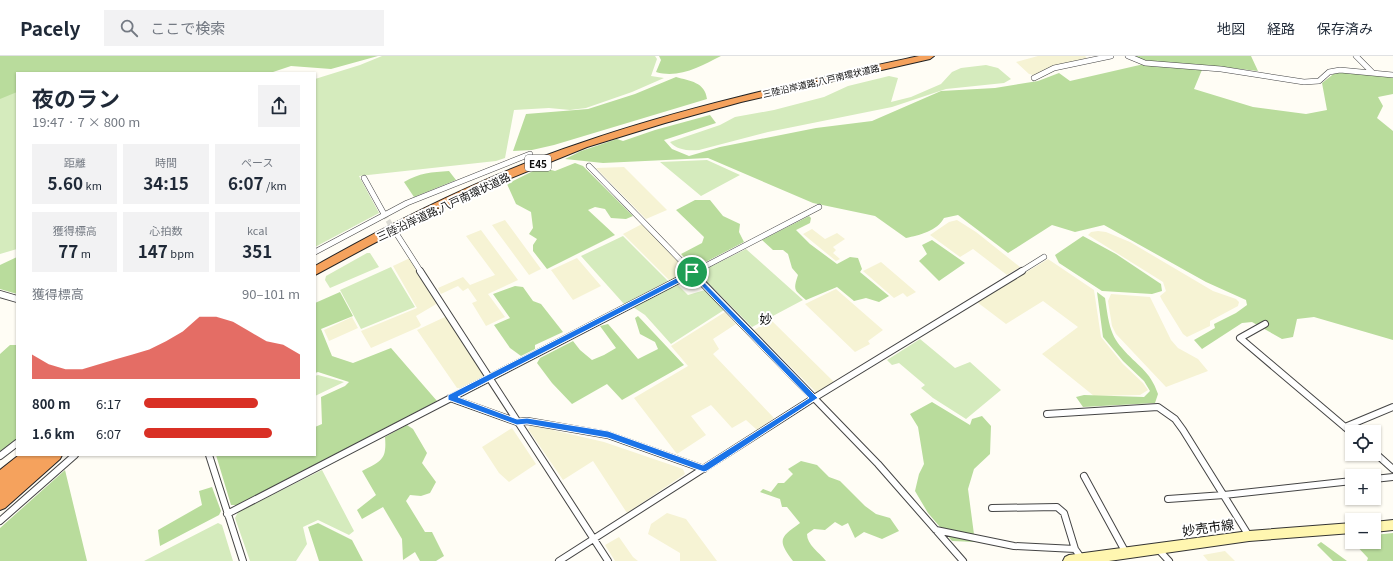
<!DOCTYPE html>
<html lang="ja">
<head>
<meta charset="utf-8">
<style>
	:root { --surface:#fff; --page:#f2f2f3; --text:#1f2937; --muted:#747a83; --line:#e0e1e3; --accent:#d93025 }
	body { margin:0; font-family:Georgia,"Noto Sans JP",serif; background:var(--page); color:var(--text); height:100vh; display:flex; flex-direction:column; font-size:15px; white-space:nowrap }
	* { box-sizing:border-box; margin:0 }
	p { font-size:13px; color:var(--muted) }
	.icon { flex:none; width:22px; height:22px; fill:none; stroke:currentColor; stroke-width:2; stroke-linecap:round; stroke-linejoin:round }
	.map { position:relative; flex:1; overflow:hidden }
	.side { position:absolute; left:16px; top:16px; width:300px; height:384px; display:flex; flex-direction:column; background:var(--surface); border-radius:0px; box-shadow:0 1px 3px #0004 }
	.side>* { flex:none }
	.tools { position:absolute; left:1345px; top:369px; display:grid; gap:8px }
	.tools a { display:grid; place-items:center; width:36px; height:36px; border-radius:0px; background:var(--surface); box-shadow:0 1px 3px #0004; font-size:20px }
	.pin { position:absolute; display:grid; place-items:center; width:34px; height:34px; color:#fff; margin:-17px; border:2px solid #fff; border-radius:50%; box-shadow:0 1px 4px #0007 }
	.round { display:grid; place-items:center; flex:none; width:42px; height:42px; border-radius:0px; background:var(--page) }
	.headline { display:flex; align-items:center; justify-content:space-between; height:68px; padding:0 16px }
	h1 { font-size:22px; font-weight:700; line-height:30px }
	.metrics { display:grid; grid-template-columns:repeat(3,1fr); gap:6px; height:68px; padding:4px 16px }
	.metrics div { display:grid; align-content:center; border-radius:0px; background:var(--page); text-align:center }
	.metrics b { font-size:17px; font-weight:700 }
	.metrics small { font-size:11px; font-weight:400 }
	.metrics p { font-size:11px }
	.chart { height:112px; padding:8px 16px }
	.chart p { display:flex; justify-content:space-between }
	.chart svg { width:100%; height:72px; margin-top:4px; fill:var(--accent); opacity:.7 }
	ul { padding:0 16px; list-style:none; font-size:13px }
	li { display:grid; grid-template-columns:64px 48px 1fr; align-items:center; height:30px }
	li i { height:10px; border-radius:5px; background:var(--accent) }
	header { display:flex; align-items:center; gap:24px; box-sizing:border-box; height:56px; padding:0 20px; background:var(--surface); border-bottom:1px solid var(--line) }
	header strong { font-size:19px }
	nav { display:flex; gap:22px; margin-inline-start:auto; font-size:14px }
	.search { width:280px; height:36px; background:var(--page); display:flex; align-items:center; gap:10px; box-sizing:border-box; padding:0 14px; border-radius:0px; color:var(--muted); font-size:15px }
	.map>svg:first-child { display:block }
	.farmland { fill:#f6f3d4 }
	.green { fill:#d5ebbd }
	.forest { fill:#b9dc9c }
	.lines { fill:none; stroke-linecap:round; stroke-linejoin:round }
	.minor-tunnel { stroke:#dbdad3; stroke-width:5; stroke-dasharray:5 2.5; stroke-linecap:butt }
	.minor-far1-casing { stroke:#444; stroke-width:6 }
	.minor-casing { stroke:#444; stroke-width:8 }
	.secondary-casing { stroke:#333; stroke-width:2 }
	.motorway-casing { stroke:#222; stroke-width:2 }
	.minor-far1 { stroke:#fff; stroke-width:5 }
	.minor { stroke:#fff; stroke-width:6 }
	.secondary { fill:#fff6b0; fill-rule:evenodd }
	.motorway { fill:#f5a25d; fill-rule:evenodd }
	.route { fill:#1a73e8; stroke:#fff; fill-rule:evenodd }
	.labels { text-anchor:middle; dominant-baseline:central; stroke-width:4; stroke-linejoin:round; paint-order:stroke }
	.far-street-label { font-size:9px; fill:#111; stroke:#fff }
	.shield { fill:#fff; stroke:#585858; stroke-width:1 }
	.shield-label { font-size:10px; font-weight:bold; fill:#111 }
	.street-label { font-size:11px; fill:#111; stroke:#fff }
	.quarter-label { font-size:13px; fill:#111; stroke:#fff }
	.near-street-label { font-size:13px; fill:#111; stroke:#fff }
</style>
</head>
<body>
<header>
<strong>Pacely</strong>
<div class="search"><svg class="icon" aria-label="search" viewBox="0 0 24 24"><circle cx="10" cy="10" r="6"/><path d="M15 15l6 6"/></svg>ここで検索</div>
<nav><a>地図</a><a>経路</a><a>保存済み</a></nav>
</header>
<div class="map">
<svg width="1393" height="505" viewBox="0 0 1393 505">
	<rect width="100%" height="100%" fill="#fffdf5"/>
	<!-- farmland -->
	<path class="farmland" d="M1038 0H1085L1087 2 1033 19 1029 18 1016 6Z
		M624 111 667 154 646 163 596 112Z
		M505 164 541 213 529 219 492 169Z
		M957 164 976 176 1020 211 1007 219 973 193 960 201 930 179 949 166Z
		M642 168 688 216 670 225 623 178Z
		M812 173 825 183 837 177 845 183 833 191 836 194 833 197 840 203 836 205 803 178Z
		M481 174 518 224 488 238 505 261 486 270 472 247 477 245 468 232 463 235 458 230 441 238 438 232 463 221 470 229 495 219 466 180Z
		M1098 175 1106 176 1130 186 1213 235 1236 243 1239 246 1238 250 1210 265V270L1187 281 1183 278 1162 244 1160 240 1166 235 1163 226 1088 179 1091 176Z
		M410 202 438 247 416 260 421 269 419 271 371 292 361 275 417 252 393 210Z
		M577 202 601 230 573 244 551 214Z
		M1048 203 1094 234 1101 281 1123 308 1143 327 1148 334 1140 339 1094 340 1042 298 1078 271 1043 245 1006 268 977 246Z
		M881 206 916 236 907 241 903 237 894 242 863 215Z
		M836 233 883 274 868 285 870 288 855 296 805 248Z
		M1111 238 1150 241 1171 284 1178 292 1198 303 1208 315 1166 331 1116 278 1112 270 1108 245Z
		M725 256 736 268 713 283 719 293 713 298 774 362 757 374 746 364 732 372 711 349 691 360 706 379 677 398 634 342 688 310 671 290Z
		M447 260 484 320 461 332H457L417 274Z
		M352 261 358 272 329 285 324 274Z
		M771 264 834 326 817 337 754 274Z
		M531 369 604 386 683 413 685 418 627 457 593 405 563 424 528 373Z
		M512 372 536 408 509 426 499 417 482 391Z
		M667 457 686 463 717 505H680V497L648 478 651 468Z
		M619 481 633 501 638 505H615L605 489Z
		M1225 495 1235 505H1208L1203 499Z"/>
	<!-- green -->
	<path class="green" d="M382 0H655L657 3 651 20 664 22 632 36 586 52 570 54 549 52 514 54 505 102 496 105 359 120 379 157 315 191V23L360 9Z
		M986 9 998 12 1011 23 1004 27 946 33 892 51 768 76 699 94C688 95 677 94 670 86L720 69 735 61 774 54 824 41 848 30 889 20 898 22 891 46 911 41 941 28 952 16 961 12Z
		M17 35V193L0 198V42Z
		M707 104 740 119 701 140 660 106Z
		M623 180 668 225 624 248 581 200Z
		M746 193 803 244 752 271 698 217Z
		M367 197H370L379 211 330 232 325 224 326 220Z
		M391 211 415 251 361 273 340 234Z
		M677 228 688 239 705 234 724 254 671 288 645 259 633 251Z
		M920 283 955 312 970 306 1001 334 966 363 933 342 921 332 925 329 899 307 892 309 887 304Z
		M318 319 344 326 315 340V320Z
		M322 414 354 475 349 479 318 464 303 471 307 488 296 505H250L235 462 238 456Z
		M218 467 222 469 233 505H144Z"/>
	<!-- forest -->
	<path class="forest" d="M0 0H378L331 13 291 10 270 17H17V36L0 43Z
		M659 0H721C701 10 679 23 656 16L661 4Z
		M1136 0H1251L1258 15 1204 9 1194 33 1253 51 1306 58 1327 54 1322 27 1336 16 1384 19 1393 22V38L1378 41 1383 50 1377 62 1393 75V284L1314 261 1297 263 1293 281 1282 283 1252 266 1242 267 1202 293 1194 284 1215 272 1214 268 1236 257 1247 249 1246 244 1206 226 1104 169 1075 176 1052 169 1008 197 958 159 944 162C937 175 920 179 906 182L875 160 813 147 708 102 603 107 565 103 581 95 617 83 623 85 655 74 710 59 716 67 664 84 672 93 689 100 720 91 816 72 872 65 941 35 995 32 1038 25 1059 17 1070 25 1144 8Z
		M676 21C690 25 705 26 707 43L554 89 532 94 513 95 526 58 588 53 635 38Z
		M575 107 583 110 633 160 626 163 611 162 605 153 595 151 588 154 615 179 547 213 533 195V189L537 183 529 178 533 172 531 156 516 148 507 128 533 115 544 112 555 115Z
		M449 115 456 124 414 141 404 126C419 117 432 116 449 115Z
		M695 144H710L723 160 740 168 739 176 744 186 694 212 681 198 702 187 704 181 676 154Z
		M809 160 811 162 810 167 796 174 810 188 837 208 850 201 858 202 862 213 860 216 889 240 879 246 866 242 854 245 837 231 806 244C794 234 793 234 798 219L792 212 788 198 783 194H773L762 184Z
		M1083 180 1116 198 1161 228 1162 235 1152 238 1102 235 1059 207 1055 199Z
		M932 184 965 207 939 225 919 205 927 198 922 189Z
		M17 201V238L0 233V209Z
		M515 230 523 231 533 245 541 248 563 276 535 289V293L521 300 510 292 494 269 510 262 493 238Z
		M340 236 353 260 321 273 332 300 353 307 391 292 437 345 237 449H231L216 399H315V371L322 368 321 341 345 330 349 326 318 316 315 317V247Z
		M1097 236 1105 242C1108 261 1109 278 1122 292 1137 310 1150 314 1158 338L1155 347 1083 351 1076 341 1084 339 1144 341 1150 335 1144 325 1123 305 1103 281Z
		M638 260 684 309 622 344 607 328 572 348 552 327 537 307 540 302 573 285 580 294 592 304 604 299 616 292 600 270 608 268 638 303 658 293 655 286 640 278 635 262Z
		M10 289H17V384L0 397V298Z
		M932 346 970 369 972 363 982 360 991 370 990 398 974 413 968 433 975 486 952 485 928 457 915 435 919 418 924 408 918 371 910 358Z
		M407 369 413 373 427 397 422 407 436 426 430 437 421 440 410 439 406 445 425 476H432L444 500 436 505H420L415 496 403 504 402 483 383 451 362 463 357 454 376 439 362 415C381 405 387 404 385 381Z
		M801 405 817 409 829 421 840 425 865 450 876 458 890 462 899 475 882 483 864 476 855 482 848 467 842 470 835 466 825 474 814 473 807 478C807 489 819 496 826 505H793C776 483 781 481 800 467L787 451H782L780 443 760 436 763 433 771 436 778 427H784L793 418 788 413Z
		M65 414 87 505H0V472Z
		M212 431 221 455 219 459 160 490 158 474 202 449 199 435Z
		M318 467 352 484 363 505H319L308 471Z
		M1393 477V505H1367L1368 502 1353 486H1374V479Z
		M1321 486 1347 505H1333L1317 489Z"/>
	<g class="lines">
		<!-- minor-tunnel -->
		<path class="minor-tunnel" d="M384 158 395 176"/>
		<!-- minor-far1 casing -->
		<g class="minor-far1-casing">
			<path id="minor-far1" d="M1128 0 1145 7 1221 13 1304 26 1319 25 1329 16 1340 14 1393 19
				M1356 0 1372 16
				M1034 22 1054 12 1111 0
				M589 110 692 216
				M364 122 384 158
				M396 177 421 216
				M315 196 407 147 530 98
				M694 216 819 151
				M1020 216 1044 201"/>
		</g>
		<!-- minor casing -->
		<g class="minor-casing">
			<path id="minor" d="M420 215 608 505
				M691 215 878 408 963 505
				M0 238 17 243
				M1265 268 1240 282 1352 377
				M450 342 517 366 527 365 608 379 704 413
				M1047 358 1158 351 1175 363 1183 374 1249 480
				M1345 371 1393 351
				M1374 396 1393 413
				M209 399 243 505
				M0 400 17 387
				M1084 420 1126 497
				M1374 423 1393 421
				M1168 443 1224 439 1352 425
				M992 452 1057 451 1064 457 1075 493
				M227 458 696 215
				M0 465 75 399
				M936 474 1014 490 1075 493 1082 503
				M1157 492 1169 505
				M559 505 814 342 1022 215"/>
		</g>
		<!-- secondary casing -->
		<g class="secondary-casing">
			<path id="secondary" d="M1393 464V474L1374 476V466Z
				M1352 467V477L1249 485 1109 505H1063L1065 501 1069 499 1249 475Z"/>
		</g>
		<!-- motorway casing -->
		<g class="motorway-casing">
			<path id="motorway" d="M919 0H934L930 3 741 46 665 67 587 91 469 139 393 177 315 219V210C400 162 488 118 581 87 691 49 805 25 919 0Z
				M19 399H62L60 403 5 452 0 454V414Z"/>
		</g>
		<!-- minor-far1 -->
		<use href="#minor-far1" class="minor-far1"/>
		<!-- minor -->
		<use href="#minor" class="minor"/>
		<!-- secondary -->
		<use href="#secondary" class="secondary"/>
		<!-- motorway -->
		<use href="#motorway" class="motorway"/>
	</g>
	<!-- route -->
	<path class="route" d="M692 214 818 342 707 415 704 416 608 382 527 368 517 369 448 344V339ZM692 220 809 342 703 409 608 375 527 362 517 363 458 341Z"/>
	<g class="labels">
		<!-- far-street labels -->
		<g class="far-street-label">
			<text transform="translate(821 25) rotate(-13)">三陸沿岸道路;八戸南環状道路</text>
		</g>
		<!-- shield labels -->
		<rect class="shield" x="525" y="99" width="26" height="16" rx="3"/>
		<g class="shield-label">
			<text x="538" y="107">E45</text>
		</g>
		<!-- street labels -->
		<g class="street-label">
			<text transform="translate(443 150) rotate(-25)">三陸沿岸道路;八戸南環状道路</text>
		</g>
		<!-- quarter labels -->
		<g class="quarter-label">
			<text x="766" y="262">妙</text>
		</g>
		<!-- near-street labels -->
		<g class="near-street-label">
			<text transform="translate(1208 471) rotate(-8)">妙売市線</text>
		</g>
	</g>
</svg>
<div class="tools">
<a><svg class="icon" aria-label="locate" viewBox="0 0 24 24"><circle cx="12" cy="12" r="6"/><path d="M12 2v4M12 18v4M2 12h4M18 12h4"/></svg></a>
<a>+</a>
<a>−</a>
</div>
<div class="pin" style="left:692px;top:216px;background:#1e9e55"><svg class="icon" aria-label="arrive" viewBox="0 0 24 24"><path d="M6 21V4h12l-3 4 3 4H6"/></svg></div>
<section class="side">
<div class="headline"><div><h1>夜のラン</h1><p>19:47 · 7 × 800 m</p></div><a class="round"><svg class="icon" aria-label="share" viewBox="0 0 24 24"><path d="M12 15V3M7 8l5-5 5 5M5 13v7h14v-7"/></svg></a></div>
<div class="metrics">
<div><p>距離</p><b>5.60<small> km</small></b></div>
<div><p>時間</p><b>34:15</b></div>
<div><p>ペース</p><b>6:07<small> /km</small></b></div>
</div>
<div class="metrics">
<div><p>獲得標高</p><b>77<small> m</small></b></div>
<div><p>心拍数</p><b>147<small> bpm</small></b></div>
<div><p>kcal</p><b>351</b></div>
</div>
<div class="chart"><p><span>獲得標高</span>90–101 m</p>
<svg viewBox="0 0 160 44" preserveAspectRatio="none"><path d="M0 44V29L10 35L20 38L30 38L40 35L50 32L60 29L70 26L80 21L90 15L100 6L110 6L120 9L130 15L140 21L150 23L160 29V44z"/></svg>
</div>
<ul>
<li><b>800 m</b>6:17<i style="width:73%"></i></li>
<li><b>1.6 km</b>6:07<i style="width:82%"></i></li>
</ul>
</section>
</div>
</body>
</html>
